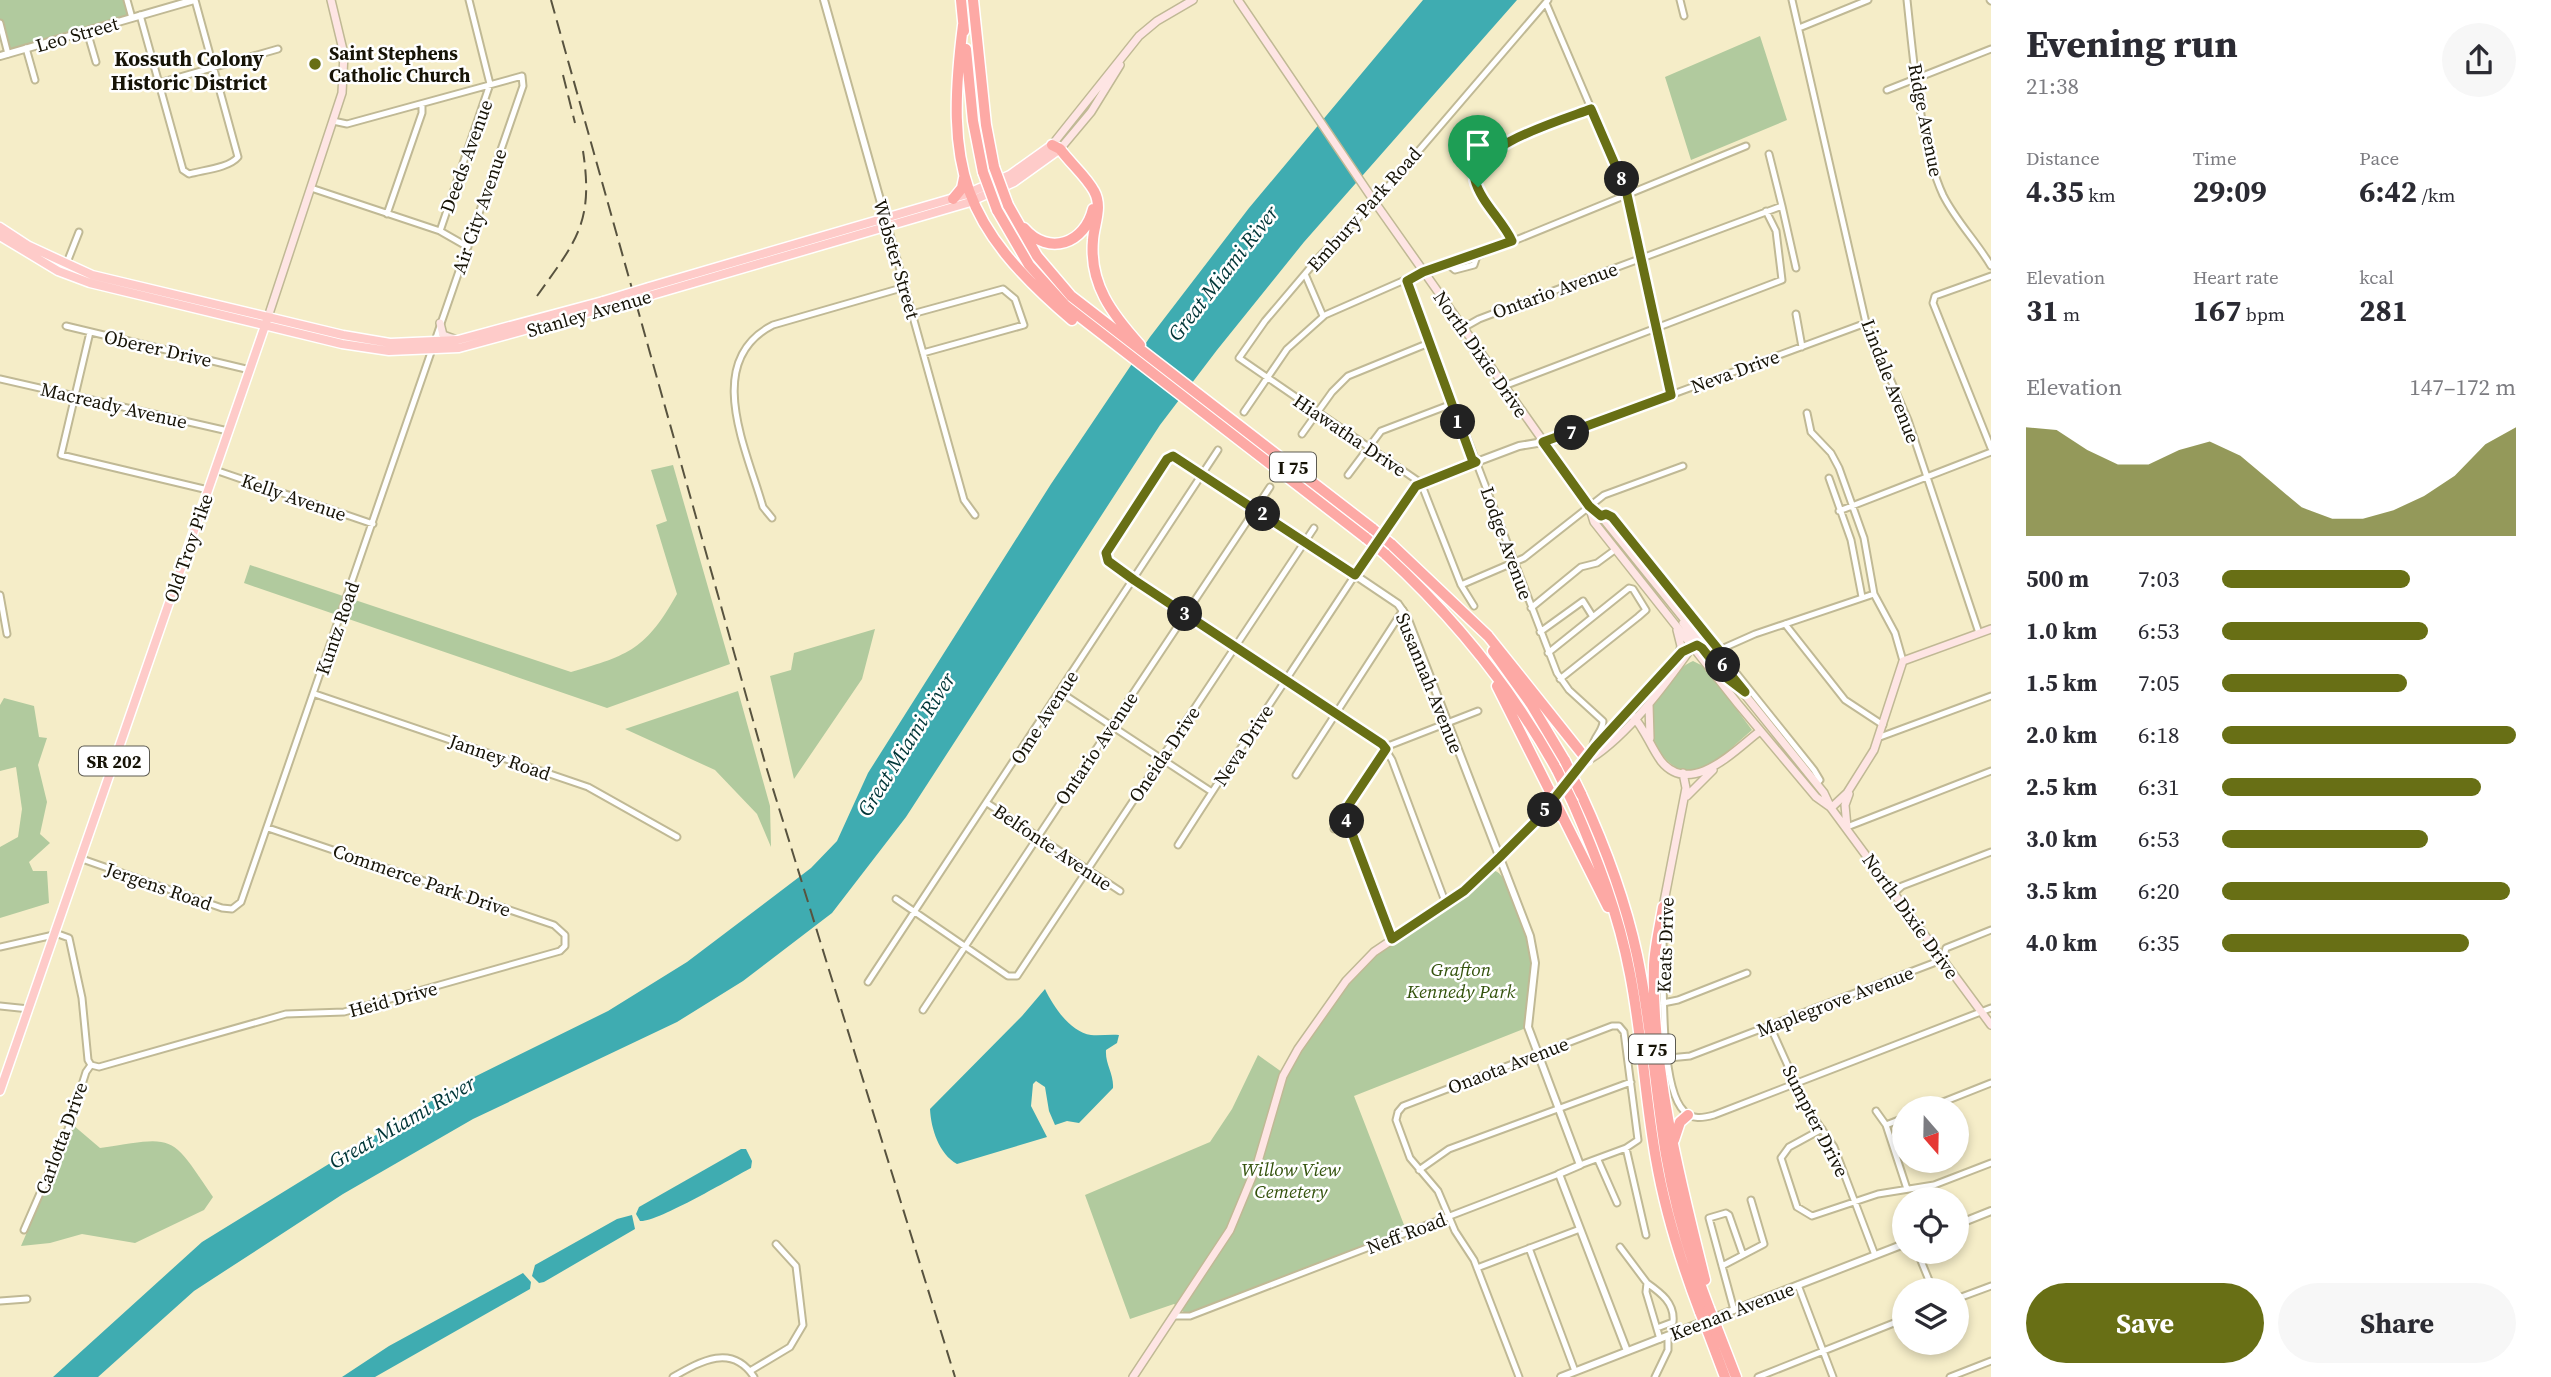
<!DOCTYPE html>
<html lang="en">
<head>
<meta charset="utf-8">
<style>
	:root { --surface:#fff; --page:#f7f7f7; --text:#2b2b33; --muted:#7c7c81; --accent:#686f15 }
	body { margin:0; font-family:"Source Serif 4",serif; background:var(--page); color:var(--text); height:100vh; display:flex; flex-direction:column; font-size:26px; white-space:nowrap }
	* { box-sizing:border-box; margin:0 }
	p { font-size:23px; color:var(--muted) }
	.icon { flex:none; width:38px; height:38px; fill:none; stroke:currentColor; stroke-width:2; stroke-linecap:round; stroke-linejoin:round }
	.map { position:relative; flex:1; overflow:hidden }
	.details { display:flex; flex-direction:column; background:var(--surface); width:560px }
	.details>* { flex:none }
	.needle { width:46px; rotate:160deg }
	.controls { position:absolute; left:1892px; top:1096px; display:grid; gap:14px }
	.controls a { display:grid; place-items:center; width:77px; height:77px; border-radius:50%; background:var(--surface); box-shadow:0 4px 10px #0003; font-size:35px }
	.pin { position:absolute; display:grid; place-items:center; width:60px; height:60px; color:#fff; margin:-72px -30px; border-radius:50% 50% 50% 0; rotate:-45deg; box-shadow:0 0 7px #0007 }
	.pin .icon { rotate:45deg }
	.km { position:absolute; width:35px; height:35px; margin:-18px; border-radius:50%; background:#222; color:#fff; font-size:19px; line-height:35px; text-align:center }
	.round { display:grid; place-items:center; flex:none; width:74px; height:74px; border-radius:37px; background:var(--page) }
	.summary { display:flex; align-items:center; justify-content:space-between; height:119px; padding:0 35px }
	h1 { font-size:38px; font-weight:700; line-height:52px }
	.figures { display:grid; grid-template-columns:repeat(3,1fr); gap:10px; height:119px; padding:7px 35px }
	.figures div { display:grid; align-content:center }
	.figures b { font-size:30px; font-weight:700 }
	.figures small { font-size:19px; font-weight:400 }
	.figures p { font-size:19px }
	.chart { height:196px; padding:14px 35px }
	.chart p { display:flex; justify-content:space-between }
	.chart svg { width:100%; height:126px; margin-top:7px; fill:var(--accent); opacity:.7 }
	.primary-button { display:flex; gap:14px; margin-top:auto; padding:14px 35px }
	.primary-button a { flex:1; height:80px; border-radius:42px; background:var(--accent); color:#fff; font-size:28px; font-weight:700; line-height:80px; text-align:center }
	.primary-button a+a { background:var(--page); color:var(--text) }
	ul { padding:0 35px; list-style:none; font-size:23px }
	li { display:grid; grid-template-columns:112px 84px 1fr; align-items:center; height:52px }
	li i { height:18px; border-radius:9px; background:var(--accent) }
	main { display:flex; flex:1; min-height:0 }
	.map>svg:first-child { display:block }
	.green { fill:#b1ca9e }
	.water { fill:#3facb1 }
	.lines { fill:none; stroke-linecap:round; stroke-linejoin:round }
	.minor-casing { stroke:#c0b995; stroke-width:9 }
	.tertiary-casing { stroke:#c0b995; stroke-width:10 }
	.secondary-casing { stroke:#c0b995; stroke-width:10 }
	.primary-casing { stroke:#fff; stroke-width:11 }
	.motorway-casing { stroke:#fff; stroke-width:13 }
	.minor { stroke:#fff; stroke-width:5 }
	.tertiary { stroke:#fff; stroke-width:6 }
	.secondary { stroke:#fee5e4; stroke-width:7 }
	.primary { stroke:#fecbc9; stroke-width:8 }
	.motorway { stroke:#fda9a5; stroke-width:10 }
	.rail { stroke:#58533f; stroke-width:2; stroke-dasharray:14 7; stroke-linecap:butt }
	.primary-bridge-casing { stroke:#fff; stroke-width:11; stroke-linecap:butt }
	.motorway-bridge-casing { stroke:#fff; stroke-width:13; stroke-linecap:butt }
	.primary-bridge { stroke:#fecbc9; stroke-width:8 }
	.motorway-bridge { stroke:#fda9a5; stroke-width:10 }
	.route-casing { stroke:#fff; stroke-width:14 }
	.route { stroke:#686f15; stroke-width:9 }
	.poi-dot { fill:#686f15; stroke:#fff; stroke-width:2.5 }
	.labels { text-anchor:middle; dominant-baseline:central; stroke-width:5; stroke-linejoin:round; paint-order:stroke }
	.shield { fill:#fff; stroke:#5c5a51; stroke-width:2 }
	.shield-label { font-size:18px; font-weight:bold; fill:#161306 }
	.street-label { font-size:19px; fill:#161306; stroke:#fff }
	.poi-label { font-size:19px; font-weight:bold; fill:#161306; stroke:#fff; text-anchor:start }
	.park-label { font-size:19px; font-style:italic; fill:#33520c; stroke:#fff }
	.neighbourhood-label { font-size:21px; font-weight:bold; fill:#161306; stroke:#fff }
	.water-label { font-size:21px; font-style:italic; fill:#003537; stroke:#fff }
</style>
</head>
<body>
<main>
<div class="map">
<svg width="1991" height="1377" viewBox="0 0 1991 1377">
	<rect width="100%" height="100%" fill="#f5edc8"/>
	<!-- green -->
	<path class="green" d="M0 0H127L132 18 8 54 0 23Z
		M1760 36 1787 120 1691 160 1665 77Z
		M673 465 730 664 607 708 244 583 250 565 571 672C630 655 646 649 677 594L656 525 667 521 651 470Z
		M875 629 862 679 794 779 770 676 791 670 794 653Z
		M1693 661 1705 667 1752 730 1712 765 1685 772C1659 762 1644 732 1652 704 1654 697 1664 689 1669 683 1676 674 1683 665 1693 661Z
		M738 691 770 806 771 847 757 814 715 770 625 729Z
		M4 698 34 706 39 737 47 738 38 765 47 802 40 834 50 843 29 862 33 871H47L49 903 0 918V847L18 837 22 809 16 767 0 771V705Z
		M1495 871C1511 875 1533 949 1532 967 1532 988 1524 1007 1526 1028L1354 1096 1406 1230 1193 1312 1186 1314 1174 1304 1130 1319 1085 1195 1210 1142 1232 1109 1258 1055 1286 1075 1308 1039 1360 970 1386 947 1459 900Z
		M73 1125 100 1148C176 1136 170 1133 213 1197L204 1210 135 1243 82 1234 50 1243 21 1246Z"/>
	<!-- water -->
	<path class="water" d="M1423 0H1517L1304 242 1217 350 1160 425 906 817 832 913 743 981 677 1022 473 1119 343 1194 194 1291 98 1377H53L202 1242 454 1087 608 1011 687 962 811 868 837 841 868 773 1051 484 1150 337 1249 208Z
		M1045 989C1053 1006 1070 1032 1091 1035 1100 1036 1110 1034 1119 1035L1117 1043 1106 1050C1105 1064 1114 1074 1113 1088L1079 1123 1067 1121 1055 1125 1049 1111 1045 1087 1036 1081 1033 1084 1031 1106 1047 1137 957 1164C939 1154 931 1129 930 1109L1022 1016Z
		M741 1149H746L752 1161 751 1168C732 1178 656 1223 640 1221L636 1214 639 1207Z
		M632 1215 635 1229 544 1282 539 1283 532 1276 535 1265 617 1219Z
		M523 1273 531 1282 530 1289 375 1377H342L389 1346Z"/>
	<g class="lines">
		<!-- minor casing -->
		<g class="minor-casing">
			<path id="minor" d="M127 0 132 18
				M1680 0 1684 16
				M1792 0 1866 323 1908 420 1979 633
				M1907 0C1913 55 1920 146 1943 195 1956 221 1977 242 1991 266
				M1990 0 1991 1
				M1546 3 1626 190 1671 395
				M140 15 183 170 189 174C203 170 229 168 238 157L195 0
				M0 23 8 54
				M1799 28 1868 0
				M87 31 96 62
				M26 48 35 80
				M159 83 278 49
				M1887 90 1991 49
				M1769 154 1782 206
				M311 188 440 231 468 247
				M387 214 422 113V104
				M888 227 964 500 975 515
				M440 231 490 84 469 0
				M1512 241 1476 183C1474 173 1475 164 1483 157 1503 138 1563 120 1591 109
				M66 265 79 232
				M1449 265 1455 270 1474 265 1477 256
				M1305 274 1323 316
				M1991 276 1935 296 1933 303 1991 448
				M1407 281 1557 673 1569 690 1603 721C1603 733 1591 737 1593 751
				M912 314 1003 289 1015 299 1024 325 923 353
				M1796 314 1802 347
				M66 326 250 370
				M1463 328 1479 319 1529 300 1782 206 1796 268
				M90 332 61 455 208 490
				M0 379 228 431
				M1504 386 1782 280 1776 231 1766 211
				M1244 412 1287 349 1325 315 1423 272 1477 256 1746 146
				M1807 413 1811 432 1831 453 1839 468 1864 538 1874 594 1895 633 1903 661
				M1302 434 1332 392 1348 376 1429 343
				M1543 442 1866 323
				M215 470 373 524
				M1348 475 1381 431 1452 404
				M1829 478 1851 540 1862 597
				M1839 511 1991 452
				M1601 516 1612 518 1814 770 1820 780 1817 783
				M772 518 763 507C747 450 702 361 773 325L905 287
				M1461 585 1524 558 1604 495 1683 466
				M0 595 7 634
				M1474 606 1461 585 1421 483 1239 358 1265 321 1321 255 1380 196 1548 0
				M1531 608 1581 567 1597 563 1616 549
				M1785 624 1845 700 1883 725
				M1540 632 1583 601 1593 617
				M1719 650 1755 634 1874 594
				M1548 653 1629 588 1633 589 1646 610 1638 617 1560 679
				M1060 692 1212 792
				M315 694 588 787 677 837
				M1880 737 1991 696
				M1296 775 1403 610
				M987 803 1120 891
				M1344 812 1392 939
				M1847 827 1991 771
				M1334 829 1388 746 1478 711
				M1178 845C1236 754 1296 665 1355 575L1173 456 1167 459 1113 541 1106 553 1107 560C1171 613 1252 657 1322 704 1347 721 1377 733 1392 760L1446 904
				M82 859 222 908 232 909 241 902 523 86 522 76 347 124 333 121
				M1894 893 1902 886 1991 852
				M896 899 1008 976H1017L1314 528
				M1663 926C1664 963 1658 1086 1684 1111 1692 1120 1703 1118 1714 1115L1991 1008
				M0 947 58 934 69 938 82 998 88 1060 91 1065
				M868 982 1218 450
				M1663 1003 1678 1000 1747 973
				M0 1006 29 1009
				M923 1010 1270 487
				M1770 1026 1806 1106 1834 1147 1875 1255
				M1669 1058 1690 1056 1931 964 1943 959 1946 948 1991 930
				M91 1065 99 1067 286 1014 344 1012 560 951 565 946V935L554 925 268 828
				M1928 1108 1991 1083
				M1876 1111 1886 1125 1907 1189
				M1398 1112 1403 1106 1612 1026H1619L1624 1032 1638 1140 1626 1148 1580 1165
				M1398 1112 1396 1120 1410 1158 1438 1191 1455 1231 1474 1260 1519 1377
				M1886 1125 1904 1118
				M1822 1129 1789 1147 1781 1158 1797 1207 1812 1216 1878 1194 1934 1185 1991 1163
				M1626 1148 1646 1235
				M1598 1160 1617 1203
				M1419 1170 1449 1149 1631 1082
				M24 1230 68 1129 86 1072 91 1065
				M1620 1247 1647 1283 1646 1292 1660 1339
				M1529 1248 1575 1371
				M1917 1251 1933 1290
				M1722 1266 1764 1244 1751 1200
				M1477 1268 1580 1229
				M1647 1283C1661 1293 1675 1303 1673 1322L1657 1328
				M1798 1285 1833 1377
				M1956 1299 1991 1286
				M0 1301 27 1299
				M1734 1310 1709 1218 1726 1213 1729 1215 1743 1255
				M1174 1316H1190L1559 1174
				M750 1371 790 1347 803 1325 796 1266 776 1244
				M673 1377C701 1361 732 1343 754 1377
				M1655 1377 1668 1350V1336
				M1758 1377 1904 1319
				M1950 1377 1991 1361"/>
		</g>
		<!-- tertiary casing -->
		<g class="tertiary-casing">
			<path id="tertiary" d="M824 0 886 221
				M0 56 194 0
				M1543 442 1519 446 1421 483 1412 491 1355 575 1398 604 1407 617 1530 936 1535 963 1528 1027 1580 1165 1559 1174 1627 1351
				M1956 1225 1991 1211
				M1561 1377 1904 1244"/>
		</g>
		<!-- secondary casing -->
		<g class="secondary-casing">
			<path id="secondary" d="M1238 0 1374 201 1589 506 1601 516 1824 793 1831 808 1991 1025
				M1052 145 1139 36 1157 21 1193 0
				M1060 149 1091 112 1120 65
				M268 317 342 93 344 54 331 0
				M440 323 443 335 454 339
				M1589 506 1594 522 1738 704 1816 797 1830 807
				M1683 623 1692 635 1693 646
				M1677 630 1681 646 1679 656
				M1693 646 1701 648 1736 685
				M1649 704 1650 738
				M1632 715C1645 729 1650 746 1661 761 1691 798 1736 749 1760 731
				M1590 759C1628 735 1666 684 1692 647
				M1687 796 1713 770
				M1831 808 1847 793 1874 750 1903 661 1991 629
				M1847 827 1845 805 1849 794
				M1663 907 1686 788 1683 773
				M1133 1377 1230 1230 1257 1165 1283 1076 1298 1049 1346 981 1374 952 1450 901 1486 871 1538 819 1595 747 1683 652 1693 646"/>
		</g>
		<!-- primary casing -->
		<g class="primary-casing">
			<path id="primary" d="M0 227 29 246 92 275 343 335 390 343 458 340 603 301
				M0 236 58 271 90 283 342 344 389 351 459 348 605 308
				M649 287 964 195 1010 175 1052 145
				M652 295 967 203 1014 182 1060 149
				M0 1091 268 317"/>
		</g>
		<!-- motorway casing -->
		<g class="motorway-casing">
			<path id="motorway" d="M961 0 964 31
				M973 0 986 125 994 167
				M963 25C945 169 961 225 1072 320
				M966 49 973 121 983 172
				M1052 145 1060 149C1070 163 1086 176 1094 191 1103 207 1094 224 1093 240 1089 284 1112 314 1140 345
				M953 199 962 188 964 178
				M1008 205 1037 256 1071 296 1373 529
				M997 210 1029 265 1066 306 1366 538
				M1024 228C1049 257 1085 243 1093 209
				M1391 544 1488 636 1587 760
				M1385 554C1454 617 1512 689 1557 770
				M1493 651 1531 704 1565 761
				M1497 686 1608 907
				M1581 794C1605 846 1625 899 1637 955 1651 1021 1655 1088 1666 1155 1675 1208 1690 1258 1709 1308
				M1573 803C1597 858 1619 915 1630 974 1642 1035 1645 1098 1656 1159 1665 1211 1681 1262 1700 1312
				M1538 819 1555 814 1562 817
				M1663 907C1660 926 1655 946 1654 965 1651 1068 1680 1181 1705 1280
				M1674 1140 1680 1122 1688 1115
				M1717 1328 1736 1377
				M1708 1332 1725 1377"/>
		</g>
		<!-- minor -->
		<use href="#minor" class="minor"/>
		<!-- tertiary -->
		<use href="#tertiary" class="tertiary"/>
		<!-- secondary -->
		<use href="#secondary" class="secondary"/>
		<!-- primary -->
		<use href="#primary" class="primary"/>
		<!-- motorway -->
		<use href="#motorway" class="motorway"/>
		<!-- rail -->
		<path class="rail" d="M551 0 765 763 955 1377
			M563 75 575 123
			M537 296C576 241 594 223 583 151"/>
		<!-- primary-bridge casing -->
		<g class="primary-bridge-casing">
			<path id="primary-bridge" d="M603 301 649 287
				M605 308 652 295"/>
		</g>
		<!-- motorway-bridge casing -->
		<g class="motorway-bridge-casing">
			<path id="motorway-bridge" d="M994 167 1008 205
				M983 172 997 210
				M1373 529 1391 544
				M1366 538 1385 554
				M1565 761 1581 794
				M1557 770 1573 803
				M1709 1308 1717 1328
				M1700 1312 1708 1332"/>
		</g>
		<!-- primary-bridge -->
		<use href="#primary-bridge" class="primary-bridge"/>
		<!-- motorway-bridge -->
		<use href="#motorway-bridge" class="motorway-bridge"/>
	</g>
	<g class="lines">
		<!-- route casing -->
		<g class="route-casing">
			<path id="route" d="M1591 109 1626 190 1671 395 1543 442 1589 506 1601 516 1606 514 1612 517 1706 634 1719 650 1714 654 1745 692 1724 676 1702 648 1697 645 1682 652 1595 747 1538 819 1500 857 1464 891 1392 939 1344 812 1386 749 1382 744 1134 580 1108 561 1106 553 1167 459 1173 456 1355 575 1416 486 1476 462 1472 459 1407 281 1423 272 1512 241C1503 221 1480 201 1475 180 1469 147 1565 119 1591 109Z"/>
		</g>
		<!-- route -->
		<use href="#route" class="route"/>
	</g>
	<!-- markers -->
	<circle class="poi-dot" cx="315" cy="64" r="7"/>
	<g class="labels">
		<!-- shield labels -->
		<g class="shield">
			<rect x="1270" y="452.5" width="46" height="29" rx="5"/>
			<rect x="79" y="746.5" width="70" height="29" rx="5"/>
			<rect x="1629" y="1034.5" width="46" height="29" rx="5"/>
		</g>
		<g class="shield-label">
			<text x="1293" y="467">I 75</text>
			<text x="114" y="761">SR 202</text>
			<text x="1652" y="1049">I 75</text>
		</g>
		<!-- street labels -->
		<g class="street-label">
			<text transform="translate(77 34) rotate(-16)">Leo Street</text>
			<text transform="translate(1926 120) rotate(79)">Ridge Avenue</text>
			<text transform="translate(466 156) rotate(-70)">Deeds Avenue</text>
			<text transform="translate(1364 209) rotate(-48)">Embury Park Road</text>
			<text transform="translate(479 211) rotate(-71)">Air City Avenue</text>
			<text transform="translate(897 259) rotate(74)">Webster Street</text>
			<text transform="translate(1555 290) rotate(-20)">Ontario Avenue</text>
			<text transform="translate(589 313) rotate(-16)">Stanley Avenue</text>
			<text transform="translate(158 348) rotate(13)">Oberer Drive</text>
			<text transform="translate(1481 354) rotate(55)">North Dixie Drive</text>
			<text transform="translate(1735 371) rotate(-20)">Neva Drive</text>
			<text transform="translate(1891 381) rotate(69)">Lindale Avenue</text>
			<text transform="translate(114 405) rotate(13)">Macready Avenue</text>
			<text transform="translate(1350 435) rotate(34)">Hiawatha Drive</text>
			<text transform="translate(294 497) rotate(19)">Kelly Avenue</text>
			<text transform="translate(1507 543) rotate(70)">Lodge Avenue</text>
			<text transform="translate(188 548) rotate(-71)">Old Troy Pike</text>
			<text transform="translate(337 628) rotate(-71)">Kuntz Road</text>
			<text transform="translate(1430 683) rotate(68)">Susannah Avenue</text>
			<text transform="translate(1044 717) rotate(-57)">Ome Avenue</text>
			<text transform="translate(1243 745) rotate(-57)">Neva Drive</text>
			<text transform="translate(1096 748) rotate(-56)">Ontario Avenue</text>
			<text transform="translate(1164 754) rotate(-56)">Oneida Drive</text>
			<text transform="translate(500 757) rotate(19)">Janney Road</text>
			<text transform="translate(1053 847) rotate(34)">Belfonte Avenue</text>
			<text transform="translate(422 880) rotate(19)">Commerce Park Drive</text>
			<text transform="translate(159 886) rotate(19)">Jergens Road</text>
			<text transform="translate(1911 916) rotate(54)">North Dixie Drive</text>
			<text transform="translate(1665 945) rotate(-88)">Keats Drive</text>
			<text transform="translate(393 999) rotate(-15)">Heid Drive</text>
			<text transform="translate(1835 1001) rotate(-21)">Maplegrove Avenue</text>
			<text transform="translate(1508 1065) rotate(-21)">Onaota Avenue</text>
			<text transform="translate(1816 1121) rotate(63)">Sumpter Drive</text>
			<text transform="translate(61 1138) rotate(-70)">Carlotta Drive</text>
			<text transform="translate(1406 1233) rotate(-21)">Neff Road</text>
			<text transform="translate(1732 1311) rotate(-21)">Keenan Avenue</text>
		</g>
		<!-- poi labels -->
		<g class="poi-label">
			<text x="329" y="53">Saint Stephens<tspan x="329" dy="22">Catholic Church</tspan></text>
		</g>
		<!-- park labels -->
		<g class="park-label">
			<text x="1461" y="969">Grafton<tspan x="1461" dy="22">Kennedy Park</tspan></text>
			<text x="1291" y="1169">Willow View<tspan x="1291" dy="22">Cemetery</tspan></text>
		</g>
		<!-- neighbourhood labels -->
		<g class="neighbourhood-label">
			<text x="189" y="58">Kossuth Colony<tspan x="189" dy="24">Historic District</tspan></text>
		</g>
		<!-- water labels -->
		<g class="water-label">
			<text transform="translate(1223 273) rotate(-52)">Great Miami River</text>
			<text transform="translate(906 744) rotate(-58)">Great Miami River</text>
			<text transform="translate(402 1122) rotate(-30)">Great Miami River</text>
		</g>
	</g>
</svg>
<div class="controls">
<a><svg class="needle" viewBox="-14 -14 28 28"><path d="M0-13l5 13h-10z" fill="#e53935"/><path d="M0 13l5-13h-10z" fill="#7c7c81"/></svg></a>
<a><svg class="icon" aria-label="locate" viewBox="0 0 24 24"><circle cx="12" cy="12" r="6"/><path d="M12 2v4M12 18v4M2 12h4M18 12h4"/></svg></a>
<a><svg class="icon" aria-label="layers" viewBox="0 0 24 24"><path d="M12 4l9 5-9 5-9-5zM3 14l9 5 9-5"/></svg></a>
</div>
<div class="pin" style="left:1478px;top:187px;background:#1e9e55"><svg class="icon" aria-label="arrive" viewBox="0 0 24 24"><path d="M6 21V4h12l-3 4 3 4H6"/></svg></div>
<b class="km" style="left:1458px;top:422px">1</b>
<b class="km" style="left:1263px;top:514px">2</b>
<b class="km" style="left:1185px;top:614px">3</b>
<b class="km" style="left:1347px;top:821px">4</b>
<b class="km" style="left:1545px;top:810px">5</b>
<b class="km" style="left:1723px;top:665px">6</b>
<b class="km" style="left:1572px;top:433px">7</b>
<b class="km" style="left:1622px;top:179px">8</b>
</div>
<section class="details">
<div class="summary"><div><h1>Evening run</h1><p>21:38</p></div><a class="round"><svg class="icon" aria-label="share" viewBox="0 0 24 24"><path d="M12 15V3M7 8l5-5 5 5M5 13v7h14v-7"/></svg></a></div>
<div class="figures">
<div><p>Distance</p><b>4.35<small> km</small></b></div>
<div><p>Time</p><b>29:09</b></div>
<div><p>Pace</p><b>6:42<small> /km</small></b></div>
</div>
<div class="figures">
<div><p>Elevation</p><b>31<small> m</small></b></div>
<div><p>Heart rate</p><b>167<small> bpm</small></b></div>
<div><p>kcal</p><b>281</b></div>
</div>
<div class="chart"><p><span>Elevation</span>147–172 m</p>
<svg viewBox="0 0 160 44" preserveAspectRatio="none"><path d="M0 44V6L10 7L20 14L30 19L40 19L50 14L60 11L70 16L80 25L90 34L100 38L110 38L120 35L130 30L140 23L150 12L160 6V44z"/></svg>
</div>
<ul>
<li><b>500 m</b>7:03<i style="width:64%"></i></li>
<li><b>1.0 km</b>6:53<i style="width:70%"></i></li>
<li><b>1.5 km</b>7:05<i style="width:63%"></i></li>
<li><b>2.0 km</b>6:18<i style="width:100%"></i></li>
<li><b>2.5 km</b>6:31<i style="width:88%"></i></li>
<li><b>3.0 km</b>6:53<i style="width:70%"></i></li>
<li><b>3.5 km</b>6:20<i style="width:98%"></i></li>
<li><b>4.0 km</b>6:35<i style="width:84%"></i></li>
</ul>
<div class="primary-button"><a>Save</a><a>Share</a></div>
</section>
</main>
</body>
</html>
